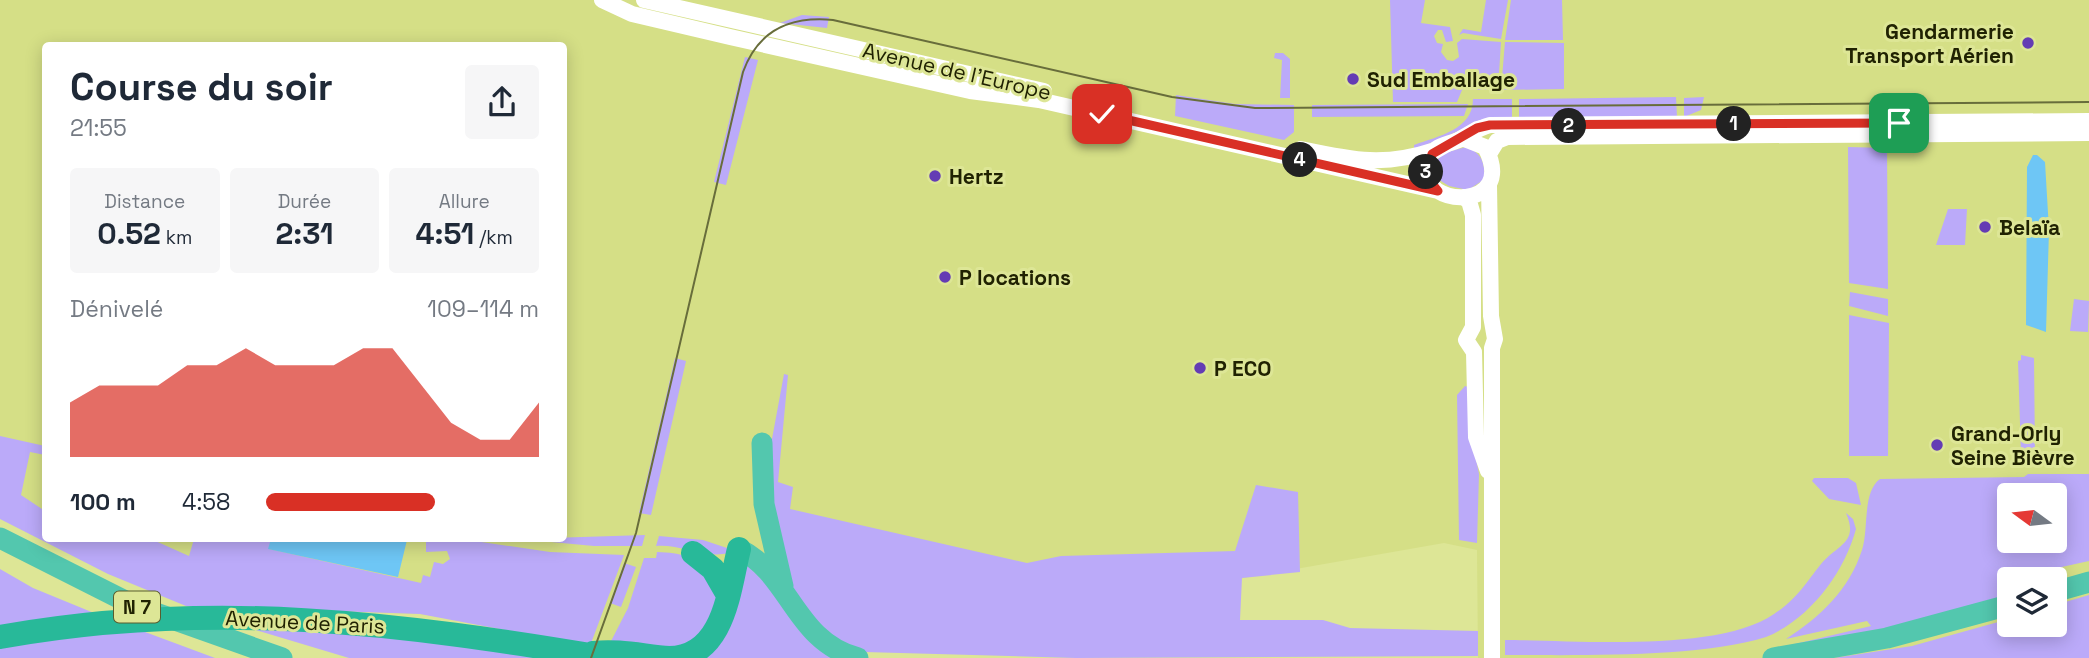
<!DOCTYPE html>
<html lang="fr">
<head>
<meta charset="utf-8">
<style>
	:root { --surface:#fff; --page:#f6f6f7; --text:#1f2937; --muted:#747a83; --accent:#d93025 }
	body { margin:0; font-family:"Space Grotesk",sans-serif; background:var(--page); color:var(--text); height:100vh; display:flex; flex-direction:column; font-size:26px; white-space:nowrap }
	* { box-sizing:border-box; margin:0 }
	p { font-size:23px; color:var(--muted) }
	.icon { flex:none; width:38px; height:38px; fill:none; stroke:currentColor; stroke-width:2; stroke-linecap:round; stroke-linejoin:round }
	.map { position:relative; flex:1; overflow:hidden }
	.drawer { position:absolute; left:42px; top:42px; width:525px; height:500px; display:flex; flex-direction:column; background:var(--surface); border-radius:7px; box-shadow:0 4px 18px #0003 }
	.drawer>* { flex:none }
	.needle { width:46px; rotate:285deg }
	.buttons { position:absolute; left:1997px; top:483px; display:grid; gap:14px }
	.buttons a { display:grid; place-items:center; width:70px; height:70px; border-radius:7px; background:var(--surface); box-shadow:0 4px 18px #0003; font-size:35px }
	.pin { position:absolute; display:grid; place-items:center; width:60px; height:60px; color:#fff; margin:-30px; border-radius:14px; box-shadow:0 4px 10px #0006 }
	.km { position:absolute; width:35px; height:35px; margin:-18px; border-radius:50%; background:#222; color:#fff; font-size:19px; line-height:35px; text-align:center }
	.round { display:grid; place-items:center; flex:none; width:74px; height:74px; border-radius:7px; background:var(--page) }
	.head { display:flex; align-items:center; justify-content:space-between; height:119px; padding:0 28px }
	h1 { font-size:38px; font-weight:700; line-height:52px }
	.stats { display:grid; grid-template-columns:repeat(3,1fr); gap:10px; height:119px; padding:7px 28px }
	.stats div { display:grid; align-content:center; border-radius:7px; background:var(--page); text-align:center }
	.stats b { font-size:30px; font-weight:700 }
	.stats small { font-size:19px; font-weight:400 }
	.stats p { font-size:19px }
	.chart { height:196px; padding:14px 28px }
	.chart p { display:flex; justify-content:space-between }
	.chart svg { width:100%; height:126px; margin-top:7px; fill:var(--accent); opacity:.7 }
	ul { padding:0 28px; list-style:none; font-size:23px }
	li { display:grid; grid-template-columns:112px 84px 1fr; align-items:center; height:52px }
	li i { height:18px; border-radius:9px; background:var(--accent) }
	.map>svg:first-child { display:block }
	.built { fill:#d5df86; fill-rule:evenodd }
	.green { fill:#bbaaf9; fill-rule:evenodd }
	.water { fill:#6ec6f5 }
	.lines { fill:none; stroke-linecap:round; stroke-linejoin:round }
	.tertiary { stroke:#fff; stroke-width:16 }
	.trunk { stroke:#53c7ae; stroke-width:21 }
	.motorway { stroke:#28b999; stroke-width:24 }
	.tram { stroke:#686d3b; stroke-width:2 }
	.route-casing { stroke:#fff; stroke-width:14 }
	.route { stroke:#d93025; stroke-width:9 }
	.poi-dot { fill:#643cb4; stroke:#dde696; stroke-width:2.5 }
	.labels { text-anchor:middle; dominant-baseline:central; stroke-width:6; stroke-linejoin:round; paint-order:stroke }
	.shield { fill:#dde696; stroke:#595d2e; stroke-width:2 }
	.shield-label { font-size:19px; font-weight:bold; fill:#202202 }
	.poi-label { font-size:21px; font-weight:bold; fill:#202202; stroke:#dde696; text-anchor:start }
	.street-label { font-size:21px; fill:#202202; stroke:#dde696 }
</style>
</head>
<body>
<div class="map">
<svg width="2089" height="658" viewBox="0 0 2089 658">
	<rect width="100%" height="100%" fill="#dde696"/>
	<!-- built -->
	<path class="built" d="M0 0H2089V658H1478L1477 550 1444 543 981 624 678 652 420 614 201 606 83 539H564V46H46L45 518 0 492ZM2009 495H2054V541H2009ZM2009 579H2054V625H2009Z"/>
	<!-- green -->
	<path class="green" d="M1390 0H1425L1421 23 1450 27 1453 41 1446 42 1442 30H1438L1434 36 1437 43 1443 44 1441 52 1447 60 1453 61 1459 57 1457 43 1462 39 1501 42 1498 90H1462L1457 102H1393Z
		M1486 0H1508L1501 39 1463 33 1459 35 1463 29 1481 32Z
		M1511 0H1562L1563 40H1505Z
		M802 15 829 17 827 28 780 23Z
		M1505 42 1564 43V89L1501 90Z
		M1275 53H1283L1290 59V98H1280L1282 60 1274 58Z
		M745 57 758 60 726 185 714 182Z
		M1176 95 1235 104 1294 105V132L1284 140 1175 116Z
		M1676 97 1677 117 1519 121V99Z
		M1704 97 1701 110 1684 117V98Z
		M1473 99H1512V121L1477 123 1414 150V145C1438 136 1473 130 1473 99Z
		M1468 104 1464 116 1312 117V105Z
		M1466 147C1483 154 1484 162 1485 179L1468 190 1449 186 1436 178 1433 164 1444 153Z
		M1848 147 1887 148 1888 289 1849 283Z
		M1948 209H1967L1965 245H1936Z
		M1850 292 1888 299V316L1849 306Z
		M2074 299 2089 301 2088 332 2070 331Z
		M1849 315 1889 323 1888 456H1849Z
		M2021 355 2034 358 2035 457 2021 455 2018 361 2021 360Z
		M675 358 686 361 651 515 639 513Z
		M784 374 788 375 778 482 793 487 790 509 1027 563 1061 556 1235 551 1256 485 1298 492 1300 572 1242 578 1240 620H1323L1350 628 1478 631V656L1076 658 864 652 839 644 807 614 782 568 767 466Z
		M1465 386 1468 387 1470 428 1479 474 1477 543 1459 540 1457 395Z
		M0 436 45 446V455L30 452 21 495 45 511 46 539H151L189 556 194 539H271L269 549 421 583 423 575 430 577 434 562 443 564 450 559 447 551 426 552V539H461L550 552 624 555 590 646 420 614 186 606 108 574 0 519Z
		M2028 474H2089V561L2030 574 2031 579H2009V595L1912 623 1765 651 1871 626 1867 621 1786 639C1820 617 1849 590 1862 550 1869 529 1862 492 1880 479L2024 477ZM2009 495H2054V541H2009Z
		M1814 478H1848L1856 483 1861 505 1829 499 1812 481Z
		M1846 513 1853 519 1856 529C1844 573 1810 619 1766 637 1698 658 1579 655 1505 655V640C1575 640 1717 653 1774 614 1797 599 1805 584 1821 564 1838 544 1859 543 1846 513Z
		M645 535 642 546H594L519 539Z
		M659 536 703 540 727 548 728 553C706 559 680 544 656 546Z
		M657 552C707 554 702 567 722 608L688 650 608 647 628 608 644 558H656Z
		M742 560 842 658H690Z
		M624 563 636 567 621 607 610 603Z
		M0 569 33 588 94 613 0 626Z
		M2089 595V658H1834L1912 646 2009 619V625H2054L2055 605Z
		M137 629 215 658H0V644Z
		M252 629 361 630 561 658H349Z"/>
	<!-- water -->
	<path class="water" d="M2033 155H2037L2045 162 2049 230 2046 332 2026 325 2027 167Z
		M271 539H400L407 540 398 577 268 549Z"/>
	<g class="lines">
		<!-- tertiary -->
		<path class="tertiary" d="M602 0 632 14 730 37 970 91 1039 100 1438 191
			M644 0 1044 91
			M1462 138 1485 147C1519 212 1420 208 1426 168 1427 161 1430 153 1436 149 1443 144 1453 143 1461 139 1471 134 1478 128 1490 125L2089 121
			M1301 149C1353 160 1384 167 1435 150
			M1489 154 1497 141 1507 137 2089 133
			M1489 184 1491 316 1495 339 1492 348V658
			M1463 197 1469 201 1473 215V327L1466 340 1474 352 1476 437 1488 471"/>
		<!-- trunk -->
		<path class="trunk" d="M762 443 764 504 783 586
			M0 538 133 605 282 658
			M739 549C791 574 794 641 858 658
			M2054 592 2089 582
			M1773 658 1887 638 2009 605"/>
		<!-- motorway -->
		<path class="motorway" d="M693 553 713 569 728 595
			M0 637C210 599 400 623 608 658
			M593 653C619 650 643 656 669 658 725 658 729 588 739 549"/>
		<!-- tram -->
		<path class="tram" d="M591 658 636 533 743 72C758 30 791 16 833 20L1172 97 1255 108 2089 102"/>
	</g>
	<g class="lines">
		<!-- route casing -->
		<g class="route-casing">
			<path id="route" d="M1102 114 1438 191 1426 176 1432 154 1477 128 1490 125 1899 123"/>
		</g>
		<!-- route -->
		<use href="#route" class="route"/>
	</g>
	<!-- markers -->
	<g class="poi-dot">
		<circle cx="2028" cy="43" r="7"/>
		<circle cx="1353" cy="79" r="7"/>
		<circle cx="935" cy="176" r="7"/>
		<circle cx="1985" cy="227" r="7"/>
		<circle cx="945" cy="277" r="7"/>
		<circle cx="1200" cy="368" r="7"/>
		<circle cx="1937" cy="445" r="7"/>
	</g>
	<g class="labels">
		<!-- shield labels -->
		<rect class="shield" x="114" y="591.5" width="46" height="31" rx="5"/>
		<g class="shield-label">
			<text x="137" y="607">N 7</text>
		</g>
		<!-- poi labels -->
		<g class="poi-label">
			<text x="2014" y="31" text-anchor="end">Gendarmerie<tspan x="2014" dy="24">Transport Aérien</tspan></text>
			<text x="1367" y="79">Sud Emballage</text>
			<text x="949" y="176">Hertz</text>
			<text x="1999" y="227">Belaïa</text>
			<text x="959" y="277">P locations</text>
			<text x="1214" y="368">P ECO</text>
			<text x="1951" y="433">Grand-Orly<tspan x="1951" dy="24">Seine Bièvre</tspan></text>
		</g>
		<!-- street labels -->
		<g class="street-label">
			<text transform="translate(957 71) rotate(13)">Avenue de l'Europe</text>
			<text transform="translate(305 622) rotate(3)">Avenue de Paris</text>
		</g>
	</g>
</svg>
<div class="buttons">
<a><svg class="needle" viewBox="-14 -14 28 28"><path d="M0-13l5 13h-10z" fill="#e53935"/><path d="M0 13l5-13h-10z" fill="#747a83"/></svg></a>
<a><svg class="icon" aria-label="layers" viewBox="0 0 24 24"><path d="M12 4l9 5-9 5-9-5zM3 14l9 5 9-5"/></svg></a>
</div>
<div class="pin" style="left:1899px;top:123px;background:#1e9e55"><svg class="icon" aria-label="arrive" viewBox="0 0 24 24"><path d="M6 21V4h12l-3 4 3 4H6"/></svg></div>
<div class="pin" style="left:1102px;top:114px;background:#d93025"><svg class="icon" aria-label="check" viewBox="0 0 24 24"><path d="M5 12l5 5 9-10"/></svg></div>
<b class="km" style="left:1734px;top:124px">1</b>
<b class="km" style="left:1569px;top:126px">2</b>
<b class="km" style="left:1426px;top:172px">3</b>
<b class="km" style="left:1300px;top:160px">4</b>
<section class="drawer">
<div class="head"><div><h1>Course du soir</h1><p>21:55</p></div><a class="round"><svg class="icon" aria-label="share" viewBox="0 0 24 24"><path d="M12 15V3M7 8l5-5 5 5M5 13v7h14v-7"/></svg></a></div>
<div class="stats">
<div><p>Distance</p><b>0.52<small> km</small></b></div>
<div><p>Durée</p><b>2:31</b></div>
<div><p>Allure</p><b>4:51<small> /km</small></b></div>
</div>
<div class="chart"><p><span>Dénivelé</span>109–114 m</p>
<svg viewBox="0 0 160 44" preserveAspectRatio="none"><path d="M0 44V25L10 19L20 19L30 19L40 12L50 12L60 6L70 12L80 12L90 12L100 6L110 6L120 19L130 32L140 38L150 38L160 25V44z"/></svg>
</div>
<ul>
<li><b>100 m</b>4:58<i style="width:62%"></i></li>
</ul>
</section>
</div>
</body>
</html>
